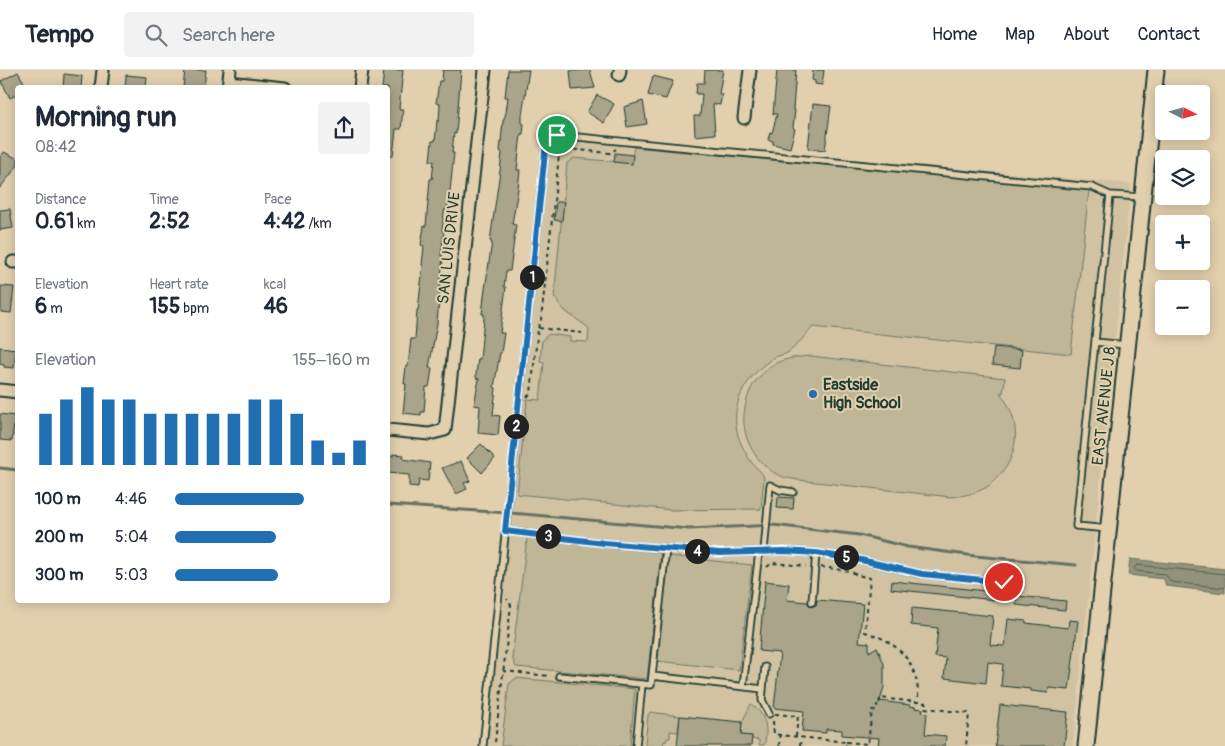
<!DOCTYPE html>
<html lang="en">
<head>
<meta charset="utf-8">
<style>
	:root { --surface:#fff; --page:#f2f2f3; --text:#1f2937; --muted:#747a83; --line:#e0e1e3; --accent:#1f6fb2 }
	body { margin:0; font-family:Pangolin,sans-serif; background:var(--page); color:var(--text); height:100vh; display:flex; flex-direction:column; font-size:19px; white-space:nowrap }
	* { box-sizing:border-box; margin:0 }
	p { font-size:16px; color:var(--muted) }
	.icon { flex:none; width:28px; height:28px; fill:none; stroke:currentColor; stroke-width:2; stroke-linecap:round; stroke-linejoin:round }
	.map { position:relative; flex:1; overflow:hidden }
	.sheet { position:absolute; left:15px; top:15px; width:375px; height:518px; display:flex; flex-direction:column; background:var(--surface); border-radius:5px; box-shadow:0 2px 12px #0003 }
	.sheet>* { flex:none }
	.needle { width:32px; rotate:96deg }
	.fabs { position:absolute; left:1155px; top:15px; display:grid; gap:10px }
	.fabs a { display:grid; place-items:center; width:55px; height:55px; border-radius:5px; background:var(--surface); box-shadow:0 2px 12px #0003; font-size:25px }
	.pin { position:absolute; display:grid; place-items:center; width:42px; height:42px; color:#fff; margin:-21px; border:2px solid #fff; border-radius:50%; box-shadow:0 1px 5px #0007 }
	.km { position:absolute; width:25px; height:25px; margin:-12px; border-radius:50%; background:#222; color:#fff; font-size:14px; line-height:25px; text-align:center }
	.round { display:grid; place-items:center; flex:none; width:52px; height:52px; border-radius:5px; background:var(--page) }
	.head { display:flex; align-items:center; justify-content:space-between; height:85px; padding:0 20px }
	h1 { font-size:28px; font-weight:700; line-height:38px }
	.metrics { display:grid; grid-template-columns:repeat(3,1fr); gap:8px; height:85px; padding:5px 20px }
	.metrics div { display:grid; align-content:center }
	.metrics b { font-size:21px; font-weight:700 }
	.metrics small { font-size:14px; font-weight:400 }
	.metrics p { font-size:14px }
	.chart { height:140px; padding:10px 20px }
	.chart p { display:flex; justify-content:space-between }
	.chart svg { width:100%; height:90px; margin-top:5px; stroke:var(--accent); stroke-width:6 }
	ul { padding:0 20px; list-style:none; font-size:16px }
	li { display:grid; grid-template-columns:80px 60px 1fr; align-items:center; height:38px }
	li i { height:12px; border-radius:6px; background:var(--accent) }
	header { display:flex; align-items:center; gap:30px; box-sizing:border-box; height:70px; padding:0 25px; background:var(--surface); border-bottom:1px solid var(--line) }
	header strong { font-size:24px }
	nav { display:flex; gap:28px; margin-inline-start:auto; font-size:18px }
	.search { width:350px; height:45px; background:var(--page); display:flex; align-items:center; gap:12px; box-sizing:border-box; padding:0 18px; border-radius:5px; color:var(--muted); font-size:19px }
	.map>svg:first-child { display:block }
	.built { fill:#d1c2a2 }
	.green { fill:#bfb597; stroke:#6f7966 }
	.water { fill:#93937b; stroke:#65715f }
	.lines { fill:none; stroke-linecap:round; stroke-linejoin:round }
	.shore { stroke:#4d5f50; stroke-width:1 }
	.stream { stroke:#65715f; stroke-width:3 }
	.building { fill:#a9a48a; stroke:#1f3d34 }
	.lane-casing { stroke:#1f3d34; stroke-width:9 }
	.street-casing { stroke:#1f3d34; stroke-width:15 }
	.secondary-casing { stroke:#1f3d34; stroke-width:19 }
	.path { stroke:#1f3d34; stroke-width:2; stroke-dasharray:4 4; stroke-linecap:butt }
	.lane { stroke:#e2cfad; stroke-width:5.5 }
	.street { stroke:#e2cfad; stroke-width:11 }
	.secondary { stroke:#e2cfad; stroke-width:15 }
	.route-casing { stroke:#fff; stroke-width:10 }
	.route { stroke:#1f6fb2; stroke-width:6 }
	.poi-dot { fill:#1f6fb2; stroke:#e2cfad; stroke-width:2 }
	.labels { text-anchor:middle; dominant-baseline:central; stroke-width:4; stroke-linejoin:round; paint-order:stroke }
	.street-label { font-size:16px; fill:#1f3d34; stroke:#e2cfad }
	.poi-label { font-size:16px; font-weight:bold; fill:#1f3d34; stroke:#e2cfad; text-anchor:start }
</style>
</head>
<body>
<header>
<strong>Tempo</strong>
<div class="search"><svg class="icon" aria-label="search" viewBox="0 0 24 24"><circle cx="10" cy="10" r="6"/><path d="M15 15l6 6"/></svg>Search here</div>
<nav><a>Home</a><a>Map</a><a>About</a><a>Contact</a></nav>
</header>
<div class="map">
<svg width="1225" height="676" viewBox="0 0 1225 676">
	<rect width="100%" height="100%" fill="#e2cfad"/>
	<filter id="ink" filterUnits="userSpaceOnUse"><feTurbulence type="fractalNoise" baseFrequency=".02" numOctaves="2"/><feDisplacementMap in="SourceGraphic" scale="10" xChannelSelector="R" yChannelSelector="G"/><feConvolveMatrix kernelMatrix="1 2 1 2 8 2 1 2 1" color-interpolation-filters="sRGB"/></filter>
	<g filter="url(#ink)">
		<!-- built -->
		<path class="built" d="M546 62 1131 114 1073 676H479Z"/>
		<!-- green -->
		<path class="green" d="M634 77 1089 120 1071 284 813 257C805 265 798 275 789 282 785 285 779 285 775 287 750 302 730 331 737 361 739 372 746 384 752 393 756 398 762 401 764 408L761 439 672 440 517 424 527 329 540 330 544 292 540 291 542 270 549 264 570 267V271L588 272 589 258 565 241 554 227 567 93 574 88 631 93Z
			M811 286 1005 308 1003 323H1000C1021 348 1021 385 997 408 993 411 990 416 985 418 974 424 963 426 951 427L798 410C793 409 787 408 783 407 756 397 739 365 745 338 747 326 751 316 759 307 764 303 768 297 774 294 786 288 797 287 811 286Z
			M527 468 661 483 647 609 516 597 512 587Z
			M669 486 752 495 739 600 657 591Z
			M516 608 635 619 630 676H501L509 614Z
			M751 634C765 643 769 659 764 675H759V670L752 669V666L741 665 742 652Z
			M650 642 680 646 678 662 670 661V668H667L666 672 664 671 663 676H646L645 674 648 645Z"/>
		<!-- water -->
		<path class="water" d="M1130 489 1225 499V523L1166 516 1164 509 1128 505Z"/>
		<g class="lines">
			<!-- shore -->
			<path class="shore" d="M1225 504 1137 495 1134 498 1136 501 1165 504 1171 512 1225 518"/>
			<!-- stream -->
			<path class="stream" d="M0 398 18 400
				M388 435 523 444 689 459 773 455 859 465 908 477 975 486 1076 495"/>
		</g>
		<!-- building -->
		<path class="building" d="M185 0H206L204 18H183Z
			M384 0H403L399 39H403L401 59H396L393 86H388V18H382Z
			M443 0H461L456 64 454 63 452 83H454L450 121 447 140 445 139 444 143 442 161H444L441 186H443L437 253 429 298H432L430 312 429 317H426L424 342H421V345L403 343 406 314H404L406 296H408L411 269H415L417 240H418L423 195H422L424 176 421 175 424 156H426L430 109H432L434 91H430L432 71H435L437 51H439L440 34 436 33 439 11H442Z
			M508 0H529L522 45V53L524 54 523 64H521L517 100H520L518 119 512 154 516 155 514 170 510 201H506L504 217H506L500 263H504L501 283H500L494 317 496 318 493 345 500 346 498 365 478 363 480 336 474 335 479 309 476 308V304L478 289H480L484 248V244H482L484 226 492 172 490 171 500 101 502 82 500 81 503 51 506 43 508 27H505Z
			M590 0 595 18 572 20 570 1Z
			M705 0H723L719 24H722L720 35 713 34 715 64 695 66 694 46H700L702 24H696L697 13H704Z
			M777 0H796L793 40H795L793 58 795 59 790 78 773 74V71L768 70 770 62 772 63 777 44H773Z
			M813 0H824L822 15 815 14V11L812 10Z
			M18 2 27 18H18V24L10 28 1 11Z
			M64 4 82 6 81 18H63Z
			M126 5 147 7 146 18H125Z
			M653 6 673 11 666 29 648 25Z
			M597 25 614 34 604 53 587 42Z
			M643 31 647 54 627 57 624 37Z
			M813 34 831 36 825 80 808 78Z
			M4 82 18 89V95L0 118V87Z
			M615 83 633 85 632 94 614 92Z
			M556 132H564L562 151 554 150Z
			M10 139 13 158 0 160V140Z
			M1 216 14 217 11 243 1 242Z
			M0 277 16 279 14 298 4 297V295L0 294Z
			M994 277 1022 280 1020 298 992 295Z
			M0 344 15 346 12 371 0 370Z
			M481 374 495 388 482 403 467 388Z
			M393 384 404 385 403 389 430 393 428 411 419 410 418 417 409 416V405L388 403V386H393Z
			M461 391 470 411 464 413 467 419 456 424 442 398Z
			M778 427 794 428 793 439 777 438Z
			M765 511 789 514 787 530 807 532 811 537 816 535 817 530 863 534 859 572 869 573V582L877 577 884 594V617L880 631 910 635V636L916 637 915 638 923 639 922 642 927 643 925 664 946 666 945 676H878L879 668 842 665V660L826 659V663L802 661 804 641 774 638 780 583 759 581Z
			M892 511 996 522 995 530 891 519Z
			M1017 526 1066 531 1065 540 1016 535Z
			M912 538 993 546 990 575 1005 576 1008 549 1026 551V553L1068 558 1069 550 1078 551 1069 620 1049 618 1048 623 1031 621V619L1001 616 1003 594 988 592 986 613 944 608 946 588 935 587 938 558 911 555Z
			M1000 635 1068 642 1064 676H995Z
			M680 646 742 652 741 665 752 666 751 676H677Z"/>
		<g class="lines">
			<!-- lane casing -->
			<g class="lane-casing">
				<path id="lane" d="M1095 272 1126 275
					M1109 459 1076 456 1110 125
					M505 461 604 473 720 483 784 481 816 483 861 490 921 504 1004 512
					M764 481 770 415 780 420 793 422
					M812 532 816 483
					M559 606 651 615 666 478
					M652 606 763 619 765 597
					M743 616 759 482
					M763 619 762 630 769 644
					M483 676 546 73 553 66 557 65 1092 117 1110 125 1142 127
					M636 676 642 614"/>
			</g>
			<!-- street casing -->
			<g class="street-casing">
				<path id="street" d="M619 5 620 0
					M229 12 285 18
					M101 18 103 0
					M228 18 230 0
					M360 18 362 0
					M744 48 750 0
					M13 192H18
					M0 320 18 322
					M388 360 429 364 445 360 485 0"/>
			</g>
			<!-- secondary casing -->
			<g class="secondary-casing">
				<path id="secondary" d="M1086 676 1156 0"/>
			</g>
			<!-- path -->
			<path class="path" d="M538 258 541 250 559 86 566 79 610 83 616 79
				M527 327 531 323 538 258 582 263
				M767 497 772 493 806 496
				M821 497 850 501 857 505 870 508 865 562C900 572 920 595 918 632
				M503 601 549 606
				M775 644 798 646 796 666
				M773 651 774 664 780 665
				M495 672 511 535 507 529
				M846 672 868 674 872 640 876 641 877 635 879 636 880 628 926 633 925 638 969 643 966 676
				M779 676 780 665 846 672V676
				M800 676 801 667"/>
			<!-- lane -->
			<use href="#lane" class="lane"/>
			<!-- street -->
			<use href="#street" class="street"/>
			<!-- secondary -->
			<use href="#secondary" class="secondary"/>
		</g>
	</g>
	<g class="lines" filter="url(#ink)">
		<!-- route casing -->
		<g class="route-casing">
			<path id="route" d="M557 65 553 66 546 73 505 461 604 473 720 483 784 481 816 483 861 490 922 504 1004 512"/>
		</g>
		<!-- route -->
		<use href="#route" class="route"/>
	</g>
	<!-- markers -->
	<circle class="poi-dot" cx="813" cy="324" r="5"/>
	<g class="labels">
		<!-- street labels -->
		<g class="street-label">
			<text transform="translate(449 178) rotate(-84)">SAN LUIS DRIVE</text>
			<text transform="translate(1104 336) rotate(-84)">EAST AVENUE J 8</text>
		</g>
		<!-- poi labels -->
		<g class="poi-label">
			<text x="823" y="315">Eastside<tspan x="823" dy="18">High School</tspan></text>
		</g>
	</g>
</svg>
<div class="fabs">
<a><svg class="needle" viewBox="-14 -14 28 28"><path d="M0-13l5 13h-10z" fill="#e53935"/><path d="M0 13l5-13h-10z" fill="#747a83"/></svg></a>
<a><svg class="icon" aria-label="layers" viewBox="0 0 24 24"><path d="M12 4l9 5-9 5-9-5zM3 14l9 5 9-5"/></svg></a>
<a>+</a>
<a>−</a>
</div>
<div class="pin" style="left:557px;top:65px;background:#1e9e55"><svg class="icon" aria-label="arrive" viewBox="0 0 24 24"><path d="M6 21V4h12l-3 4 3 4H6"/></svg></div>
<div class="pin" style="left:1004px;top:512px;background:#d93025"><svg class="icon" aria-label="check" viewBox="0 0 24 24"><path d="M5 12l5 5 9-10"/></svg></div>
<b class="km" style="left:532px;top:207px">1</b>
<b class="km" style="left:516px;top:356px">2</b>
<b class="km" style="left:548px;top:466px">3</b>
<b class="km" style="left:697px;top:481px">4</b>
<b class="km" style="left:846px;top:487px">5</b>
<section class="sheet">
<div class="head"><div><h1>Morning run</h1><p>08:42</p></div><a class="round"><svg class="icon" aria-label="share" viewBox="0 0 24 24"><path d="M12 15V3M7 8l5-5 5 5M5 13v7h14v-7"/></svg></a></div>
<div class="metrics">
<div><p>Distance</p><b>0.61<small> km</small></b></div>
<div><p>Time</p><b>2:52</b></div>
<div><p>Pace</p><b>4:42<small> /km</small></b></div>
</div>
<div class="metrics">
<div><p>Elevation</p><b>6<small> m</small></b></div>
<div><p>Heart rate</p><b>155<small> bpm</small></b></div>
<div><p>kcal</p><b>46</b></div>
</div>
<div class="chart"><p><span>Elevation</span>155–160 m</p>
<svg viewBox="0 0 160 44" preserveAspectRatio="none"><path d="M5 44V19M15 44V12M25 44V6M35 44V12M45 44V12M55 44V19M65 44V19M75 44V19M85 44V19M95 44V19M105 44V12M115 44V12M125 44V19M135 44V32M145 44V38M155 44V32"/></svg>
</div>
<ul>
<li><b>100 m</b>4:46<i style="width:66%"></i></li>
<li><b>200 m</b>5:04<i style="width:52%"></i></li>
<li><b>300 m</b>5:03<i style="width:53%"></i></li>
</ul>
</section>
</div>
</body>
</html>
